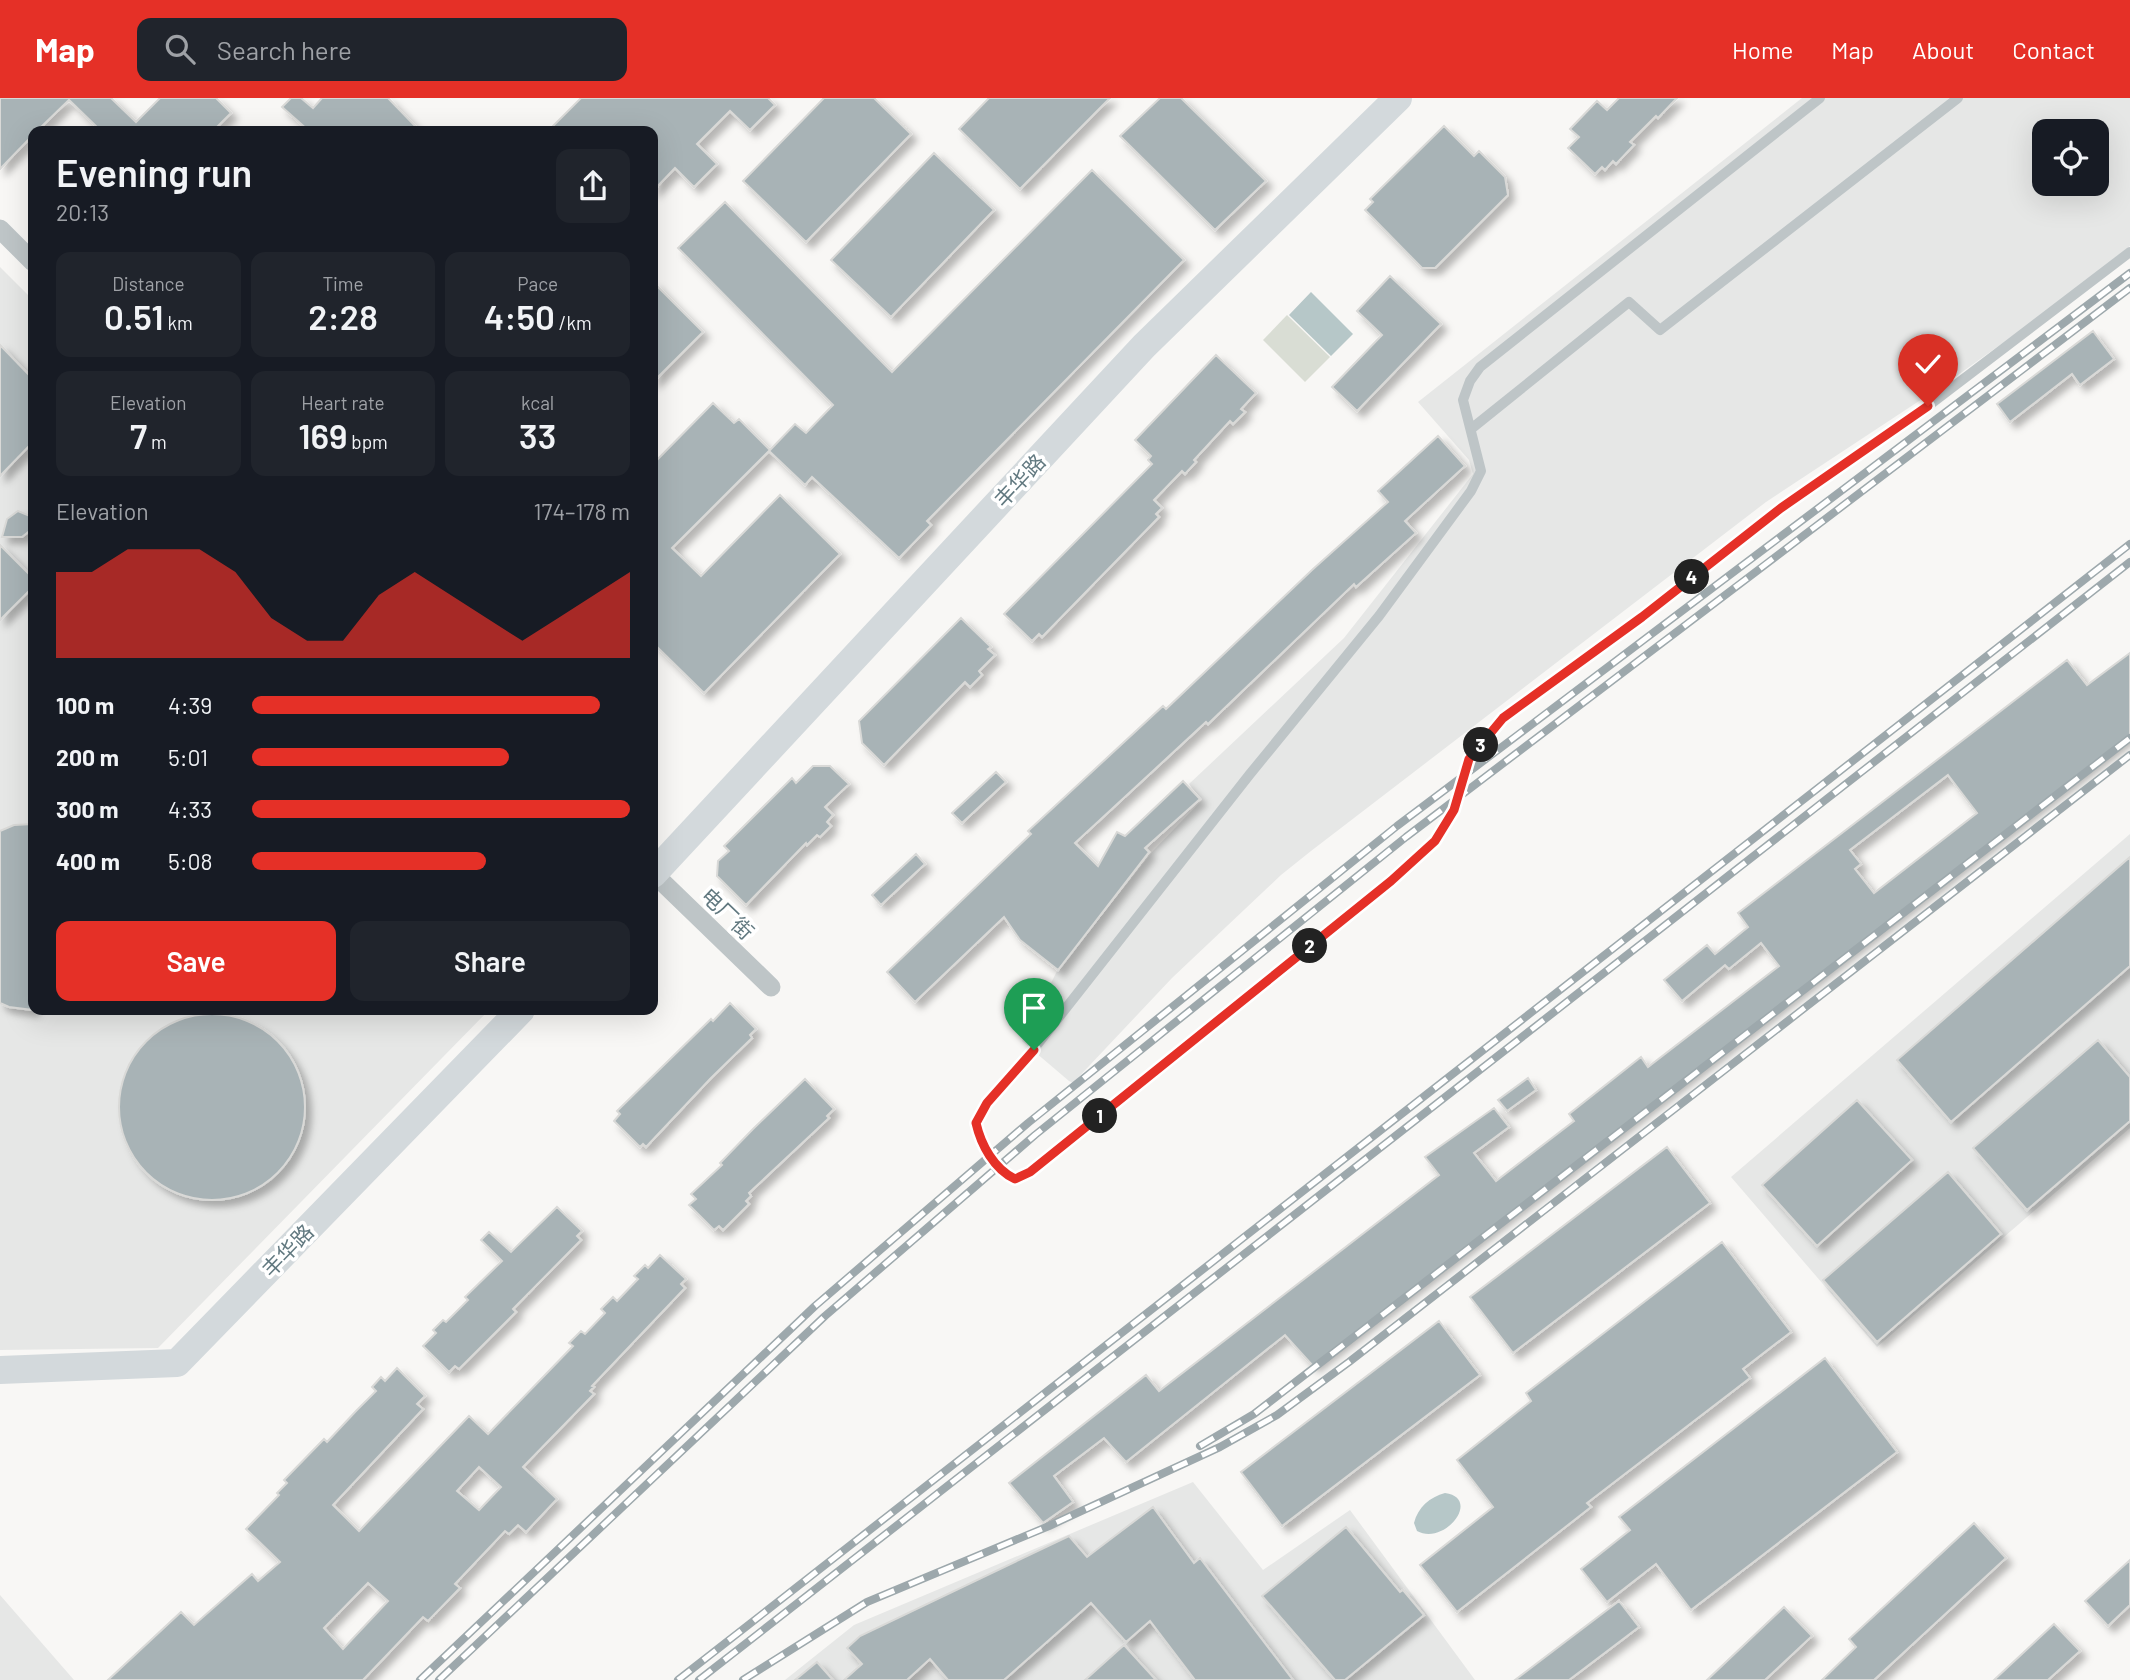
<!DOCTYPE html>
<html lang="en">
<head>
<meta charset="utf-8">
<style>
	:root { --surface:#171b24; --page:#20242c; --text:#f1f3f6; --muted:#9ea1a6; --accent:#e53027 }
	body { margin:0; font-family:Barlow,"Noto Sans SC",sans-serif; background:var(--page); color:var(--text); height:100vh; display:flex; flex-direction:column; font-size:26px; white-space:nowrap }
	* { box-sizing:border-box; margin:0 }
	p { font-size:23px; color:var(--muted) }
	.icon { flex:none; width:38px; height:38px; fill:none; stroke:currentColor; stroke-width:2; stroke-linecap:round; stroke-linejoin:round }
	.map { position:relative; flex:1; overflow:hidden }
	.panel { position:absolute; left:28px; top:28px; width:630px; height:889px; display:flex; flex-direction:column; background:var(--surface); border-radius:14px; box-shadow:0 7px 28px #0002 }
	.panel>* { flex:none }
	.fabs { position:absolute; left:2032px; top:21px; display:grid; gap:14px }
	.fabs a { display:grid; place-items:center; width:77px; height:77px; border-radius:14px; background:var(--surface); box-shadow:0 7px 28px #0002; font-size:35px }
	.pin { position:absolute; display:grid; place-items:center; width:60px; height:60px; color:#fff; margin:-72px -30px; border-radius:50% 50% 50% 0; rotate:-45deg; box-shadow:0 0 7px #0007 }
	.pin .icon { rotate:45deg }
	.km { position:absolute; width:35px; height:35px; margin:-18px; border-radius:50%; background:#222; color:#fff; font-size:19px; line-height:35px; text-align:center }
	.round { display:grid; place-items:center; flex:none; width:74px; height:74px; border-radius:14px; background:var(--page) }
	.overview { display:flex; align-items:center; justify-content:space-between; height:119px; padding:0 28px }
	h1 { font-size:38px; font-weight:600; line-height:52px }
	.stats { display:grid; grid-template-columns:repeat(3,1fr); gap:10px; height:119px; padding:7px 28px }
	.stats div { display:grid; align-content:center; border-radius:14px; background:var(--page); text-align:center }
	.stats b { font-size:35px; font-weight:600 }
	.stats small { font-size:19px; font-weight:400 }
	.stats p { font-size:19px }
	.chart { height:196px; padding:14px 28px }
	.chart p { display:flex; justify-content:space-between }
	.chart svg { width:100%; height:126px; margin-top:7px; fill:var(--accent); opacity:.7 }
	.primary-button { display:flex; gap:14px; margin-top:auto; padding:14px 28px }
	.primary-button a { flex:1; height:80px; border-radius:14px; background:var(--accent); color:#fff; font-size:28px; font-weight:600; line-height:80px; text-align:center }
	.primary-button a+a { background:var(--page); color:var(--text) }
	ul { padding:0 28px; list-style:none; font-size:23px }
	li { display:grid; grid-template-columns:112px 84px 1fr; align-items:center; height:52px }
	li i { height:18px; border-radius:9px; background:var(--accent) }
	header { display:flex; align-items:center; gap:42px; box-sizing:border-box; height:98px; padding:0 35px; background:var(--accent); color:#fff }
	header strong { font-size:33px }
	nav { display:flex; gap:38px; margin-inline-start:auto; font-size:24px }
	.search { width:490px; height:63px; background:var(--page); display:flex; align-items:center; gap:18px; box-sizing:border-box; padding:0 24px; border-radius:14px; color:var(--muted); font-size:26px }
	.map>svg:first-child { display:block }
	.built { fill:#e6e7e6; fill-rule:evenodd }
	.green { fill:#d9ddd4 }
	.water { fill:#b6c7c8 }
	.building { fill:#a8b3b6; stroke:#d9d9d7; stroke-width:2; fill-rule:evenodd; filter:url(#shadow) }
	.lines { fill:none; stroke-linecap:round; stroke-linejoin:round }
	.lane { stroke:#bec5c7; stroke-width:10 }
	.street { stroke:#bec5c7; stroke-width:19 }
	.secondary { stroke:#d3d9dc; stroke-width:28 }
	.rail-casing { stroke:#9da8ac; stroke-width:8 }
	.rail { stroke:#fff; stroke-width:5; stroke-dasharray:16; stroke-linecap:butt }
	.route-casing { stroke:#fff; stroke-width:14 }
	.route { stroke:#e53027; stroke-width:9 }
	.labels { text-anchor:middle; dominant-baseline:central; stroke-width:7; stroke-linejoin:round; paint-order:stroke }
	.street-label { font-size:21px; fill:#627980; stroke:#fff }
</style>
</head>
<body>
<header>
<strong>Map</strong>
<div class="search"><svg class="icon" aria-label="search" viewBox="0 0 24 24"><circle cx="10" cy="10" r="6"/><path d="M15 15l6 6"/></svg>Search here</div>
<nav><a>Home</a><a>Map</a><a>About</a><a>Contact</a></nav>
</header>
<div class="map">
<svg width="2130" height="1582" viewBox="0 0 2130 1582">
	<defs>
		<filter id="shadow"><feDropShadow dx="6" dy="6" stdDeviation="3.5" flood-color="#0004"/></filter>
	</defs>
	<rect width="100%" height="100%" fill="#f8f7f5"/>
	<!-- built -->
	<path class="built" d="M1802 0H2130V148L2039 219 1951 282 1766 404 1311 753 1281 777 1172 880 1073 985 1069 983 1022 943 1056 875 1153 753 1202 702 1189 686 1344 540 1473 376 1469 362 1418 304ZM2044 33H2096V86H2044Z
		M0 169 33 202V912H489L158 1250 0 1252Z
		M2130 736V1030L1877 1249 1731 1079Z
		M1193 1384 1263 1472 1350 1412 1475 1582H785L854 1527Z
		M0 1497 74 1582H0Z"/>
	<!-- green -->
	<path class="green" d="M1287 217 1330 259 1305 284 1263 242Z"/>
	<!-- water -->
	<path class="water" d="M1311 194 1353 236 1331 258 1289 217Z
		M1445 1395C1482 1400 1445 1448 1417 1433L1414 1425C1418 1409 1430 1399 1445 1395Z"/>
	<!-- building -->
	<path class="building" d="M0 0H111L136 24 160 0H216L231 15 213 33H101L69 2 37 33H33V37L0 71Z
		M291 0H301L313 10 322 0H388L420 33H309L282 9Z
		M581 0H768L775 7 750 32 730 13 697 46 717 66 694 89 675 70 653 93V33H548Z
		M824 0H874L911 36 806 144 743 83Z
		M989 0H1110L1020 91 959 31Z
		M1160 0H1181L1266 83 1215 132 1120 38Z
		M1619 0H1677L1658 20 1656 18 1630 44 1634 47 1616 66 1613 63 1605 72 1602 69 1595 76 1568 50 1579 39 1570 31 1597 3 1607 12Z
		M1444 28 1474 58 1479 53 1505 79 1508 97 1435 170H1422L1365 112 1373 104 1370 101Z
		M934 55 994 112 891 219 831 162Z
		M1092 72 1184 162 927 423 931 427 899 460 812 379 805 387 769 353 672 450 701 478 780 397 840 456 704 595 653 545V366L713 305 734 325 739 321 770 352 795 326 806 335 833 307 678 150 725 104 892 274Z
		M1390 178 1441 226 1357 313 1332 289 1382 237 1357 213Z
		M653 184 703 234 653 284Z
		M2093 233 2114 261 2080 287 2072 276 2010 324 1997 306Z
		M0 247 33 281V344L0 378Z
		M1216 257 1256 295 1241 311 1245 314 1233 326 1230 323 1194 362 1196 364 1185 376 1182 373 1154 402 1162 410 1156 416 1159 419 1042 539 1039 536 1032 543 1004 516 1152 366 1148 362 1151 358 1135 342Z
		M1438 338 1465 368 1405 423 1416 435 1356 489 1354 486 1208 626 1206 624 1075 745 1098 768 1117 734 1125 738 1183 683 1200 701 1145 750 1149 754 1058 872 1020 842 1004 819 915 904 887 874 1031 736 1028 733 1163 608 1166 611 1312 472 1388 404 1378 393Z
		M18 413 30 418 32 431 22 439H2L7 421Z
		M0 447 33 480V489L0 522Z
		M961 520 991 549 988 551 995 557 979 573 982 577 970 589 965 584 884 667 862 645 859 623Z
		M2130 555V637L1313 1268 1285 1237 1126 1364 1104 1340 1054 1378 1073 1404 1043 1425 1009 1385 1146 1277 1159 1293 1439 1077 1425 1059 1494 1010 1509 1029 1474 1055 1496 1083 1574 1023 1569 1016 1641 959 1648 969 1779 868 1761 845 1729 871 1725 867 1682 903 1664 882 1707 847 1715 856 1748 829 1738 815 2067 562 2087 587ZM1948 677 1977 715 1874 795 1855 771 1861 766 1850 752Z
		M813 668H830L849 686 825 709 833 717 827 724 831 728 820 739 817 737 807 747 806 745 746 807 717 778 718 763 729 753 724 748 792 680 796 685Z
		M996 674 1006 684 962 725 952 715Z
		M33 726V912L9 909 0 905V733L14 727Z
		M916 756 925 766 881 807 872 797Z
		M2130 759V868L1951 1024 1897 962Z
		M730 905 756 931 750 937 752 940 711 980 646 1049 643 1046 640 1049 614 1023 620 1016 617 1013 711 921 713 923Z
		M119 1009a93 93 0 1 1 186 0a93 93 0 1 1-186 0Z
		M2098 942 2130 979V1023L2027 1112 1973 1050Z
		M1528 980 1536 992 1507 1013 1498 1002Z
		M805 981 834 1011 827 1018 829 1020 749 1095 751 1098 746 1103 749 1106 723 1132 719 1128 714 1132 689 1107 696 1101 691 1096 722 1067 720 1065 753 1031Z
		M1857 1002 1912 1062 1817 1148 1762 1087Z
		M1667 1049 1710 1105 1513 1255 1470 1199Z
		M1948 1074 2001 1136 1877 1244 1823 1182Z
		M557 1109 582 1133 577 1138 581 1142 513 1211 516 1214 459 1271 455 1268 449 1274 423 1248 436 1235 433 1232 443 1222 446 1224 468 1202 465 1199 502 1163 481 1142 489 1134 511 1154Z
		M1722 1144 1791 1234 1743 1271 1750 1280 1587 1405 1591 1409 1457 1514 1420 1467 1493 1409 1457 1362 1531 1303 1526 1295Z
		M660 1157 686 1181 681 1186 685 1190 592 1288 594 1289 590 1293 594 1296 523 1369 557 1401 526 1434 518 1427 509 1436 505 1433 455 1486 460 1490 428 1523 423 1519 363 1582H108L181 1514 194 1527 252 1476 258 1483 280 1464 246 1431 279 1397 277 1395 287 1385 284 1382 324 1341 327 1344 356 1313 376 1293 372 1289 381 1279 385 1283 397 1270 425 1298 417 1306 423 1311 333 1407 359 1433 469 1318 488 1336 573 1248 569 1245 581 1233 585 1236 605 1215 601 1211 613 1199 617 1203 638 1181 634 1178 645 1167 648 1170ZM479 1369 501 1389 479 1412 457 1393ZM368 1485 388 1503 343 1551 324 1530Z
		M1439 1223 1480 1277 1282 1428 1241 1374Z
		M1825 1260 1897 1354 1691 1512 1656 1466 1607 1504 1581 1471 1630 1432 1619 1419Z
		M1153 1409 1194 1465 1200 1460 1293 1582H1195L1150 1523 1126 1544 1091 1505 1004 1582H948L930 1561 907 1582H844L862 1566 847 1550 860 1538 1069 1438 1087 1459Z
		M1974 1425 2006 1460 1874 1582H1822L1856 1549 1849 1541Z
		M1346 1429 1400 1494 1403 1492 1424 1517 1345 1582H1335L1262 1498Z
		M2130 1462V1507L2108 1528 2085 1503Z
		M1619 1503 1639 1529 1569 1582H1515Z
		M1784 1509 1812 1538 1765 1582H1707Z
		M2054 1526 2080 1553 2048 1582H1994Z
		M1124 1547 1156 1582H1085Z
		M817 1564 833 1582H795Z"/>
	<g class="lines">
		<!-- lane -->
		<path class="lane" d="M1820 0 1480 269 1470 283 1463 302 1481 373 1471 393 1379 518 1250 676 1033 952 987 1005 976 1025C981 1047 994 1071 1015 1081L1030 1075 1390 783 1435 743 1453 712 1469 661 1503 620 1642 519 1781 410 1928 308 2130 154
			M1471 331 1629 204 1660 232 1958 0"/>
		<!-- street -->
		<path class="street" d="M0 131 33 164
			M653 775 771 889"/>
		<!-- secondary -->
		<path class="secondary" d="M653 776 1144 248 1398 0
			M0 1272 177 1265 521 912"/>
		<!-- rail casing -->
		<g class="rail-casing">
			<path id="rail" d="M1200 1348 1254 1316 2130 640
				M420 1582 815 1208 1028 1025 1397 728 2130 175
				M439 1582 825 1218 1035 1037 1406 739 2130 190
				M678 1582 2130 446
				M699 1582 2130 464
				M743 1582 867 1504 1049 1428 1220 1349 1277 1317 1349 1264 2130 657"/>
		</g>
		<!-- rail -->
		<use href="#rail" class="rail"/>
	</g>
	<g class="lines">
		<!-- route casing -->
		<g class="route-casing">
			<path id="route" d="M1034 952 987 1005 976 1025C981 1047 994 1071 1015 1081L1030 1074 1391 783 1435 743 1454 712 1469 661 1503 620 1642 519 1781 410 1928 308"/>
		</g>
		<!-- route -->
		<use href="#route" class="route"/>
	</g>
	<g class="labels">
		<!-- street labels -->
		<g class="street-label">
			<text transform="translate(1019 382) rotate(-47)">丰华路</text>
			<text transform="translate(728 815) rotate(44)">电厂街</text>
			<text transform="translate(287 1152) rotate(-46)">丰华路</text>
		</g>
	</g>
</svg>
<div class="fabs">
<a><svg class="icon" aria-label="locate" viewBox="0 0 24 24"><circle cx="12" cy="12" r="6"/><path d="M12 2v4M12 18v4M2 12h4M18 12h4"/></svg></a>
</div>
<div class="pin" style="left:1034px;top:952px;background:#1e9e55"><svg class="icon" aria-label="arrive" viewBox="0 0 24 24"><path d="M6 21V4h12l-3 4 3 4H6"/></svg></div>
<div class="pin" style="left:1928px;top:308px;background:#d93025"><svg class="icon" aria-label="check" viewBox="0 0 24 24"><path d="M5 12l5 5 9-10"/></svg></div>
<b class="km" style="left:1100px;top:1018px">1</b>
<b class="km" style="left:1310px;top:848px">2</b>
<b class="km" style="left:1481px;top:647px">3</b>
<b class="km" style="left:1692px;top:479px">4</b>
<section class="panel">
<div class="overview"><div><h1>Evening run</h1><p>20:13</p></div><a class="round"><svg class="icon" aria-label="share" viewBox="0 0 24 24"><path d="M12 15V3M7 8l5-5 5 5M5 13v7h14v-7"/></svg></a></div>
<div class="stats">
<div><p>Distance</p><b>0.51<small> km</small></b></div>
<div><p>Time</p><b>2:28</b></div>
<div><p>Pace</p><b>4:50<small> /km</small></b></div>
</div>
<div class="stats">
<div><p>Elevation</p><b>7<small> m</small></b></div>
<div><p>Heart rate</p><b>169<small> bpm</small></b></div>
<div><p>kcal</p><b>33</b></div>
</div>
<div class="chart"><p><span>Elevation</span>174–178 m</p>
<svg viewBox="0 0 160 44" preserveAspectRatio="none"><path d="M0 44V14L10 14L20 6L30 6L40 6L50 14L60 30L70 38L80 38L90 22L100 14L110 22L120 30L130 38L140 30L150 22L160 14V44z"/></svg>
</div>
<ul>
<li><b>100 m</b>4:39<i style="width:92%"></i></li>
<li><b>200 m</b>5:01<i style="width:68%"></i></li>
<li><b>300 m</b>4:33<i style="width:100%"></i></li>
<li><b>400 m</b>5:08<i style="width:62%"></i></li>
</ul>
<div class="primary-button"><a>Save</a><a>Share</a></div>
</section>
</div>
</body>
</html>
